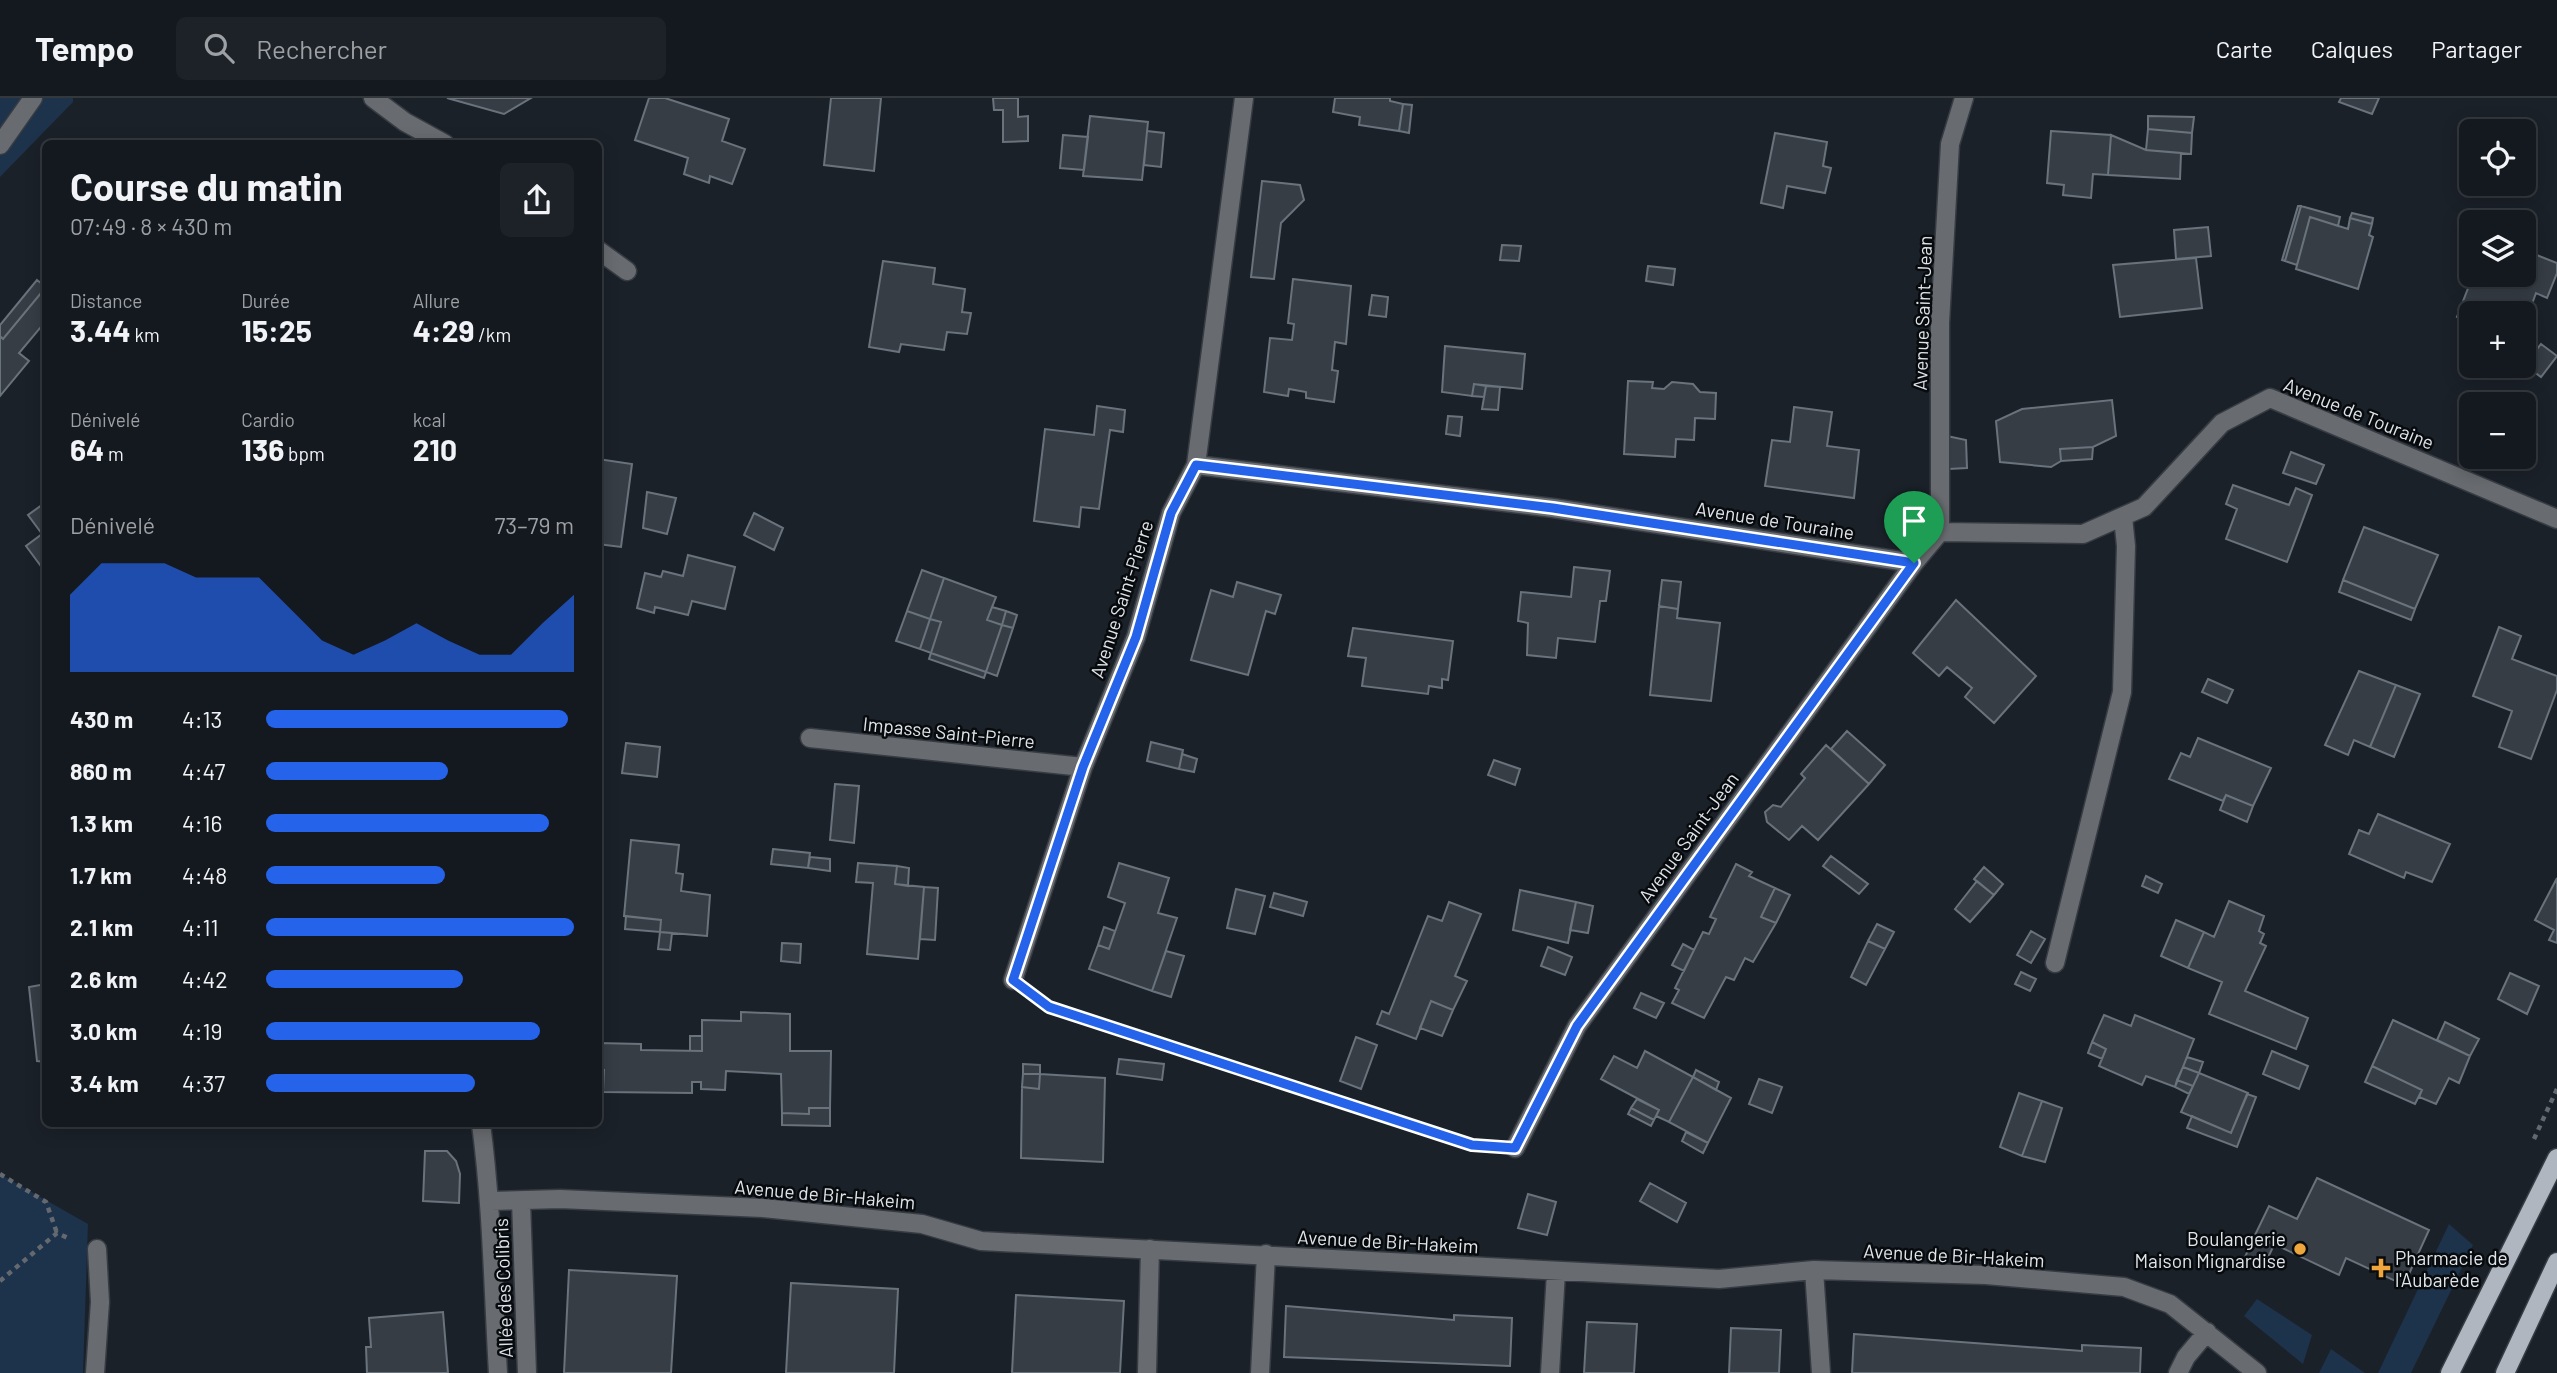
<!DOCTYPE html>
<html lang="fr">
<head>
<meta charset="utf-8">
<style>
	:root { --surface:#14191f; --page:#1d2228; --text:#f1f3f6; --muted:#9da0a4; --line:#33383d; --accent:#2563eb }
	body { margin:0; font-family:Barlow,sans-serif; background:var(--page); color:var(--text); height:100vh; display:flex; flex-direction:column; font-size:26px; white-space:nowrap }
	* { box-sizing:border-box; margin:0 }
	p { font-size:23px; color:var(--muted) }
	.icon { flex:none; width:38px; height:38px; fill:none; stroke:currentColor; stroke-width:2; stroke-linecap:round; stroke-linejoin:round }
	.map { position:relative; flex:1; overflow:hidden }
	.drawer { position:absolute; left:42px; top:42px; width:560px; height:987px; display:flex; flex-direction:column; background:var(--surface); border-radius:10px; box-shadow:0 4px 18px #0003,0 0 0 2px var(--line) }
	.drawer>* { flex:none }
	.controls { position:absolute; left:2459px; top:21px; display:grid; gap:14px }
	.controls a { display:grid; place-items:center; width:77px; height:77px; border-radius:10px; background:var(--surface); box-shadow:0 4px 18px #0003,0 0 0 2px var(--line); font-size:35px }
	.pin { position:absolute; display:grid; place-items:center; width:60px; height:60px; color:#fff; margin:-72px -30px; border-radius:50% 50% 50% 0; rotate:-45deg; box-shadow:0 0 7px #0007 }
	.pin .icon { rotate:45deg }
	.round { display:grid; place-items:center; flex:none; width:74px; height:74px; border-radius:10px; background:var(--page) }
	.overview { display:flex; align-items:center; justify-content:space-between; height:119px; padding:0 28px }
	h1 { font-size:38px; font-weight:700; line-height:52px }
	.stats { display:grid; grid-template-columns:repeat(3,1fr); gap:10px; height:119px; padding:7px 28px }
	.stats div { display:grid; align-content:center }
	.stats b { font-size:30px; font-weight:700 }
	.stats small { font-size:19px; font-weight:400 }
	.stats p { font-size:19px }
	.chart { height:196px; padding:14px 28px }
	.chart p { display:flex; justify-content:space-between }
	.chart svg { width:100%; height:126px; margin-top:7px; fill:var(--accent); opacity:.7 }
	ul { padding:0 28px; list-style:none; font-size:23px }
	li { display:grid; grid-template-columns:112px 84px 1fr; align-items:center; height:52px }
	li i { height:18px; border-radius:9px; background:var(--accent) }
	header { display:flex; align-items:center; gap:42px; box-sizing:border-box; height:98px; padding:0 35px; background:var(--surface); border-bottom:2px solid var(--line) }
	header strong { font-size:33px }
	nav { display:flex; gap:38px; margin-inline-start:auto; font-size:24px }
	.search { width:490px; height:63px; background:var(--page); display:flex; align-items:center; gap:18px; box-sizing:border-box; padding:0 24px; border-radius:10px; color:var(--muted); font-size:26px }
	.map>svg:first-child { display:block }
	.green { fill:#1d324b }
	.building { fill:#363d45; stroke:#6a727b; stroke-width:2 }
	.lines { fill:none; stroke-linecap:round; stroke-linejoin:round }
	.minor-casing { stroke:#373c44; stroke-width:21 }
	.major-casing { stroke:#373c44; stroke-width:21 }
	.path { stroke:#646970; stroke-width:4.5; stroke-dasharray:5 5; stroke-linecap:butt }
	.minor { stroke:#686b6f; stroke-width:18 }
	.major { stroke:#afb6bf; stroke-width:18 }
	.route-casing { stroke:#fff; stroke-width:14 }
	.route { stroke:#2563eb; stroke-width:9 }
	.poi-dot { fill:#efa73d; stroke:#080b0e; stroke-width:2.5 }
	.labels { text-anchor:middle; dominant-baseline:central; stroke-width:5; stroke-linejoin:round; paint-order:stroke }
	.street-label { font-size:19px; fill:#e1e5ea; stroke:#080b0e }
	.poi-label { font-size:19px; fill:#e1e5ea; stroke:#080b0e; text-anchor:end }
</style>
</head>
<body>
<header>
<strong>Tempo</strong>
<div class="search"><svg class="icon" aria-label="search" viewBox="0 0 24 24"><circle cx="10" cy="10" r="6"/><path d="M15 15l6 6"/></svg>Rechercher</div>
<nav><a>Carte</a><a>Calques</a><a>Partager</a></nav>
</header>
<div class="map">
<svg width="2557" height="1275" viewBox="0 0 2557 1275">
	<rect width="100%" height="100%" fill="#1b2129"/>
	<!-- green -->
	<path class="green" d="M0 0H73V4L0 79Z
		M0 1076 88 1126 83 1275H0Z
		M2449 1126 2473 1147 2411 1275H2378Z
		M2257 1201 2312 1237 2303 1266 2244 1218Z
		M2331 1251 2365 1275H2319Z"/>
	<!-- building -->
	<path class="building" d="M447 0H531L504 16Z
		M649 0H665L729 21 722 43 745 51 732 86 710 78 709 85 684 76 688 60 635 42Z
		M831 0H881L874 73 824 67Z
		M993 0H1018V19L1028 18V43L1003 44V12H994Z
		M1335 0H1390V3L1403 6 1399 33 1359 27 1360 19 1333 14Z
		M2341 0H2379L2372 16 2339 4Z
		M1403 6 1412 7 1409 35 1399 33Z
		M1090 18 1148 24 1142 82 1083 78Z
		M2148 18 2194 19 2192 35 2148 31Z
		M2148 31 2192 35 2191 56 2146 52Z
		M1147 33 1164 35 1161 69 1144 67Z
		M2051 33 2111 37 2108 77 2093 76 2091 100 2063 97 2064 87 2047 85Z
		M1775 35 1827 44 1823 68 1831 70 1825 95 1787 88 1783 110 1761 105Z
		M1063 37 1088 39 1084 72 1060 70Z
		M2111 37 2146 52 2181 55 2180 81 2108 77Z
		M1262 83 1300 87 1304 102 1281 125 1274 181 1251 179Z
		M2298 108H2301L2285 163 2282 162Z
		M2301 108 2340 119 2338 128 2310 119 2297 167 2285 163Z
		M2352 115 2373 120 2372 126 2350 120Z
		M2310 119 2348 131 2350 120 2372 126 2369 137 2373 139 2358 191 2296 171Z
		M2208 129 2211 158 2176 161 2174 132Z
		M1502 147 1521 148 1519 163 1500 162Z
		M2524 152 2557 165V175L2547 200 2536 195 2524 228V215H2471V224L2457 219 2470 185 2465 183 2471 168V177H2524Z
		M2196 160 2202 210 2120 219 2113 167Z
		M883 163 935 170 933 186 965 191 962 214 971 215 967 236 947 234 944 252 901 246 899 254 869 249Z
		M1648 168 1675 171 1673 187 1646 183Z
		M1293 181 1351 188 1346 246 1335 244 1332 272 1338 273 1334 304 1306 300V294L1289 291 1288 298 1264 294 1270 240 1292 242 1294 226 1288 225Z
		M37 182 46 189 3 241 0 238V227Z
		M46 189V223L19 255 29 263 0 298V238L3 241Z
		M1372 197 1388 199 1386 219 1369 217Z
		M2541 246 2557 258 2541 279 2525 267Z
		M1445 248 1525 256 1522 291 1474 286 1472 298 1442 294Z
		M1628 283 1653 284 1652 290 1664 291 1672 284 1693 286 1700 294 1716 295 1715 321 1695 320 1694 342 1676 341 1675 359 1624 356Z
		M1474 286 1486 288 1484 299 1472 298Z
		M1486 288 1500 289 1498 312 1482 311Z
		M2112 302 2116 338 2093 349 2060 351 2061 363 2051 369 2000 364 1996 323 2022 311Z
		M1097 308 1125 312 1123 334 1110 332 1099 411 1081 409 1079 429 1034 423 1045 331 1094 337Z
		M1794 309 1832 314 1827 348 1859 352 1854 400 1765 388 1772 342 1790 344Z
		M1448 318 1462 319 1460 338 1446 336Z
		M1947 338 1966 342 1967 370 1949 371Z
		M2093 349 2092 361 2061 363 2060 351Z
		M2291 354 2324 367 2316 386 2283 375Z
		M598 361 632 366 621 449 598 446Z
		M2233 387 2289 407 2296 390 2312 397 2287 464 2226 441 2237 411 2226 406Z
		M647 394 676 400 667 436 643 430Z
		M46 404V475L26 448 42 436 28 417Z
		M754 415 783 430 774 452 744 437Z
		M2364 429 2438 457 2415 511 2343 482Z
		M688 457 735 469 725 511 692 503 688 517 655 509 654 515 637 510 645 475 661 479 663 473 683 478Z
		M1574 469 1610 473 1606 503H1600L1595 544 1558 540 1556 560 1527 557 1528 525 1518 523 1521 494 1571 499Z
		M922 472 944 480 930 521 907 513Z
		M944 480 996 499 987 522 1002 527 986 574 931 555 941 524 930 521Z
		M1662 482 1681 484 1678 511 1659 508Z
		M2343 482 2415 511 2411 522 2339 494Z
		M1237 484 1281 497 1275 516 1266 513 1248 577 1191 562 1211 492 1233 499Z
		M1956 502 2036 578 1994 625 1965 599 1972 590 1947 569 1939 578 1913 555Z
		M1659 508 1678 511 1677 520 1720 525 1711 603 1650 597Z
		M992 509 1006 513 1002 527 987 522Z
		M907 513 930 521 920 551 896 543Z
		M1006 513 1017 517 1013 530 1002 527Z
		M930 521 941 524 931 555 920 551Z
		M1002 527 1013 530 997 578 986 574Z
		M2499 529 2521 538 2512 561 2557 578V592L2531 661 2499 649 2512 613 2473 598Z
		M1353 530 1453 543 1448 582 1442 581V590L1429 588 1428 596 1362 588 1366 560 1348 558Z
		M931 555 986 574 984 580 929 561Z
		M2359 573 2396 587 2370 649 2354 642 2348 657 2325 647Z
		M2208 581 2233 592 2227 605 2202 594Z
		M2396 587 2420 596 2394 659 2370 649Z
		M1847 633 1885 667 1869 686 1831 651Z
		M2198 640 2271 670 2253 708 2226 697 2223 703 2169 681 2181 655 2190 659Z
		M1151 644 1183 652 1179 671 1147 663Z
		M626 645 660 649 657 679 622 675Z
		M1826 647 1869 686 1818 742 1802 728 1789 742 1767 724 1765 714 1773 707 1781 709 1805 680 1801 676Z
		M1182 656 1197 661 1194 674 1179 671Z
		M1494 662 1520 671 1515 687 1488 677Z
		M835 686 859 688 854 745 830 742Z
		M2226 697 2253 708 2247 724 2220 712Z
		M2378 716 2450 746 2432 784 2406 774 2404 780 2349 756 2359 732 2369 736Z
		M631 742 679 747 676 775 683 776 681 793 710 797 707 838 660 834 661 822 624 818Z
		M773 751 810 755 808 770 771 766Z
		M1831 758 1868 786 1859 796 1823 768Z
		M810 759 830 761V773L808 770Z
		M858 765 897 768 895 786 924 789 918 861 867 856 873 785 856 784Z
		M1119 765 1169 780 1158 815 1177 820 1152 893 1089 871 1098 847 1109 851 1125 805 1108 799Z
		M1736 766 1752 774 1749 778 1775 790 1761 819 1776 825 1753 864 1745 860 1734 882 1726 879 1704 920 1672 905 1679 892 1675 890 1703 834 1709 836 1716 821 1710 819Z
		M897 768 909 770 908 788 895 786Z
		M1984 769 2003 786 1994 797 1974 781Z
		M2146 778 2162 786 2158 795 2142 788Z
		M2557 780V845L2549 842 2554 832 2535 822Z
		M1977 783 1994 797 1970 824 1955 811Z
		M924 789 938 790 935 842 920 841Z
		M1775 790 1790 797 1776 825 1761 819Z
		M1236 791 1265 798 1255 836 1227 830Z
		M1520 792 1576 804 1568 845 1513 832Z
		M1274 795 1307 804 1303 818 1270 809Z
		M2229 803 2264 818 2259 833 2264 836 2260 845 2266 848 2245 893 2308 920 2296 951 2209 916 2222 884 2188 870 2204 834 2214 839Z
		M1449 804 1481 816 1455 878 1467 883 1453 912 1431 903 1416 941 1377 926 1382 913 1389 916 1428 818 1442 823Z
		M1576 804 1593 808 1588 835 1570 832Z
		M626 818 661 822 660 834 625 831Z
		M2176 822 2204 834 2188 870 2161 858Z
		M1877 826 1894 834 1885 851 1868 843Z
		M1104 829 1115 833 1109 851 1098 847Z
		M2031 833 2045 841 2031 865 2017 857Z
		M660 834 672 835 670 852 658 851Z
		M1868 843 1885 851 1866 887 1851 879Z
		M782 845 801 846 800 865 781 863Z
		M1683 846 1694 852 1684 873 1672 867Z
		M1548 849 1572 859 1565 877 1541 868Z
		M1166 853 1184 858 1171 899 1152 893Z
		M2021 874 2036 881 2030 893 2015 886Z
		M2510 875 2539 888 2527 916 2498 901Z
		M46 886V964L37 963 29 889Z
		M1641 895 1664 905 1656 920 1634 910Z
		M1431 903 1453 912 1442 938 1420 930Z
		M741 914 790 916V953H831L830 1010H809V1016L782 1015 781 976 726 973 725 992 701 991V984H692V995L603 994 604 972H598V945L641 946V952L702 953V922L741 923Z
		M2104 917 2131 928 2135 917 2194 941 2175 989 2146 978 2142 987 2099 968 2106 951 2092 944Z
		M2393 922 2470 958 2459 985 2449 980 2436 1006 2419 999 2422 992 2372 968Z
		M2445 924 2479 941 2470 958 2437 942Z
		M690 938H702V953H690Z
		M1356 939 1377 947 1361 991 1340 983Z
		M2092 944 2106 951 2102 961 2088 955Z
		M1645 953 1693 979 1669 1024 1656 1018 1659 1012 1601 981 1614 958 1637 970Z
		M2272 953 2308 968 2299 991 2263 976Z
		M2187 959 2203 964 2199 975 2183 969Z
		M1119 961 1164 966 1162 982 1117 976Z
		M1023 966 1040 967V976H1023Z
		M2372 968 2422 992 2415 1006 2365 984Z
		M2183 969 2199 975 2193 988 2177 982Z
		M1696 972 1719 984 1716 992 1693 979Z
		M2199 975 2248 995 2231 1035 2181 1014Z
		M1023 976H1040L1039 991 1022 989Z
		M1040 976 1105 980 1103 1064 1021 1060 1022 989 1039 991Z
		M1693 979 1731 1000 1708 1045 1669 1024Z
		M1759 981 1782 989 1772 1015 1749 1006Z
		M2177 982 2193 988 2189 996 2175 989Z
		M2019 995 2042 1003 2022 1058 2000 1049Z
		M2247 996 2256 999 2237 1049 2187 1030 2192 1018 2231 1035Z
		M1637 1001 1659 1012 1654 1022 1631 1010Z
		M2042 1003 2062 1010 2045 1064 2022 1058Z
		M809 1010H830V1028L782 1027V1015L809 1016Z
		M1631 1010 1654 1022 1651 1028 1628 1016Z
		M1686 1034 1708 1045 1703 1055 1682 1043Z
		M425 1053H447L456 1063 460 1076 459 1105 423 1103Z
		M2317 1080 2429 1132 2404 1187 2346 1160 2339 1177 2255 1137 2269 1108 2297 1121Z
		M1650 1085 1686 1105 1677 1124 1640 1103Z
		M1528 1096 1556 1104 1547 1137 1518 1130Z
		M2255 1137 2274 1147 2264 1168 2245 1159Z
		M569 1172 677 1178 671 1275H564Z
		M791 1185 898 1191 894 1275H786Z
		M1016 1197 1124 1203 1120 1275H1012Z
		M1286 1208 1454 1222V1217L1512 1220 1510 1268 1284 1259Z
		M443 1214 448 1275H367L366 1249H371L369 1220Z
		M1587 1224 1637 1226 1634 1275H1584Z
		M1731 1230 1781 1232 1779 1275H1729Z
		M1854 1236 2082 1253V1247L2141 1250 2140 1275H1852Z"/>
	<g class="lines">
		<!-- minor casing -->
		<g class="minor-casing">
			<path id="minor" d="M373 0 405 24 445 46
				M0 47 33 0
				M598 152 627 173
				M1196 367 1553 410 1914 465 1940 434 2083 436 2144 409 2222 325 2270 300 2557 421
				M1940 434V225L1950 46 1964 0
				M810 640 1083 669
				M2055 865 2122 594 2126 448 2123 419
				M1013 882 1083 669 1136 539 1171 415 1196 367 1244 0
				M481 1026C492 1108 493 1191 498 1275
				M1515 1050 1577 928 1914 465
				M491 1103 560 1101 763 1110 922 1126 981 1143 1719 1181 1814 1172 1986 1177 2124 1189 2170 1206 2257 1275
				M521 1103 527 1275
				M1814 1172 1821 1275
				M95 1275 100 1204 97 1151
				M1147 1275 1150 1151
				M1260 1275 1266 1156
				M1550 1275 1556 1174
				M2178 1275 2186 1259 2207 1234"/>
		</g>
		<!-- major casing -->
		<g class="major-casing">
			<path id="major" d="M2450 1275 2557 1060
				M2505 1275 2557 1164"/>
		</g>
		<!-- path -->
		<path class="path" d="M1036 899 1049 909 1472 1047 1488 1048
			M2534 1041 2557 991
			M0 1076 46 1104 57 1135
			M0 1183 57 1135 70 1141"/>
		<!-- minor -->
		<use href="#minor" class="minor"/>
		<!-- major -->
		<use href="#major" class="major"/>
	</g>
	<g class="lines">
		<!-- route casing -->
		<g class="route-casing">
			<path id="route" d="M1196 367 1553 410 1914 465 1577 928 1515 1050 1472 1047 1049 909 1013 882 1083 669 1136 539 1171 415Z"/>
		</g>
		<!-- route -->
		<use href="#route" class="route"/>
	</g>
	<!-- markers -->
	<g class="poi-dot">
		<circle cx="2300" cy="1151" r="7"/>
		<path d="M2377.5 1159.5h7v7h7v7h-7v7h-7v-7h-7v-7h7z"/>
	</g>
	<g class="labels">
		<!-- street labels -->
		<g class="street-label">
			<text transform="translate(1922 215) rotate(-88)">Avenue Saint-Jean</text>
			<text transform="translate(2359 315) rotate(22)">Avenue de Touraine</text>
			<text transform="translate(1775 422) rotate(9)">Avenue de Touraine</text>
			<text transform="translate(1121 501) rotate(-72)">Avenue Saint-Pierre</text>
			<text transform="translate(949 634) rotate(6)">Impasse Saint-Pierre</text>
			<text transform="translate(1688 739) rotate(-54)">Avenue Saint-Jean</text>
			<text transform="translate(825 1096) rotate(5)">Avenue de Bir-Hakeim</text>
			<text transform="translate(1388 1143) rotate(3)">Avenue de Bir-Hakeim</text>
			<text transform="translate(1954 1157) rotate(3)">Avenue de Bir-Hakeim</text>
			<text transform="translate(503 1190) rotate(-92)">Allée des Colibris</text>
		</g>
		<!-- poi labels -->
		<g class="poi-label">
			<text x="2286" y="1140">Boulangerie<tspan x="2286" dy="22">Maison Mignardise</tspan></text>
			<text x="2395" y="1159" text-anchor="start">Pharmacie de<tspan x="2395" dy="22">l'Aubarède</tspan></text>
		</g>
	</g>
</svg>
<div class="controls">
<a><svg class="icon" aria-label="locate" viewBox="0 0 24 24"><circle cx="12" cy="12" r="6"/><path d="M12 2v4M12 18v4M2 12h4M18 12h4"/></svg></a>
<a><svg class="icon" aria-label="layers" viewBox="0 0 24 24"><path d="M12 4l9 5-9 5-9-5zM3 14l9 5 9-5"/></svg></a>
<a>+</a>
<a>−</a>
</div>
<div class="pin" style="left:1914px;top:465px;background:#1e9e55"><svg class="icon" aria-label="arrive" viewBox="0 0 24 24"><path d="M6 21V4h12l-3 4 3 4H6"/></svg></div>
<section class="drawer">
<div class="overview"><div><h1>Course du matin</h1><p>07:49 · 8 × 430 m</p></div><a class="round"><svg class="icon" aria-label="share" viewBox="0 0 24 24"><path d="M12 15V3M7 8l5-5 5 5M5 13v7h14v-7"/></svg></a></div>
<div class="stats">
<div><p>Distance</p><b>3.44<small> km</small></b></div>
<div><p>Durée</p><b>15:25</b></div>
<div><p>Allure</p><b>4:29<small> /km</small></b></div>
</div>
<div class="stats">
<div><p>Dénivelé</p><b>64<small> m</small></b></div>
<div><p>Cardio</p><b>136<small> bpm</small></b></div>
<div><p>kcal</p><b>210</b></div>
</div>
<div class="chart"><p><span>Dénivelé</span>73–79 m</p>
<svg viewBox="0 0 160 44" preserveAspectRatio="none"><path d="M0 44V17L10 6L20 6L30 6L40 11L50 11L60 11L70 22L80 33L90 38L100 33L110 27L120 33L130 38L140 38L150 27L160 17V44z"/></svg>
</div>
<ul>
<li><b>430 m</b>4:13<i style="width:98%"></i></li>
<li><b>860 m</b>4:47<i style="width:59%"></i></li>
<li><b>1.3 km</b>4:16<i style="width:92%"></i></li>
<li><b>1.7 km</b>4:48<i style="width:58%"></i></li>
<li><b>2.1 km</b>4:11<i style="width:100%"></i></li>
<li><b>2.6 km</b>4:42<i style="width:64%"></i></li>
<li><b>3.0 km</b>4:19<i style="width:89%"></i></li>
<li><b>3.4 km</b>4:37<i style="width:68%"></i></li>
</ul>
</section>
</div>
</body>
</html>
